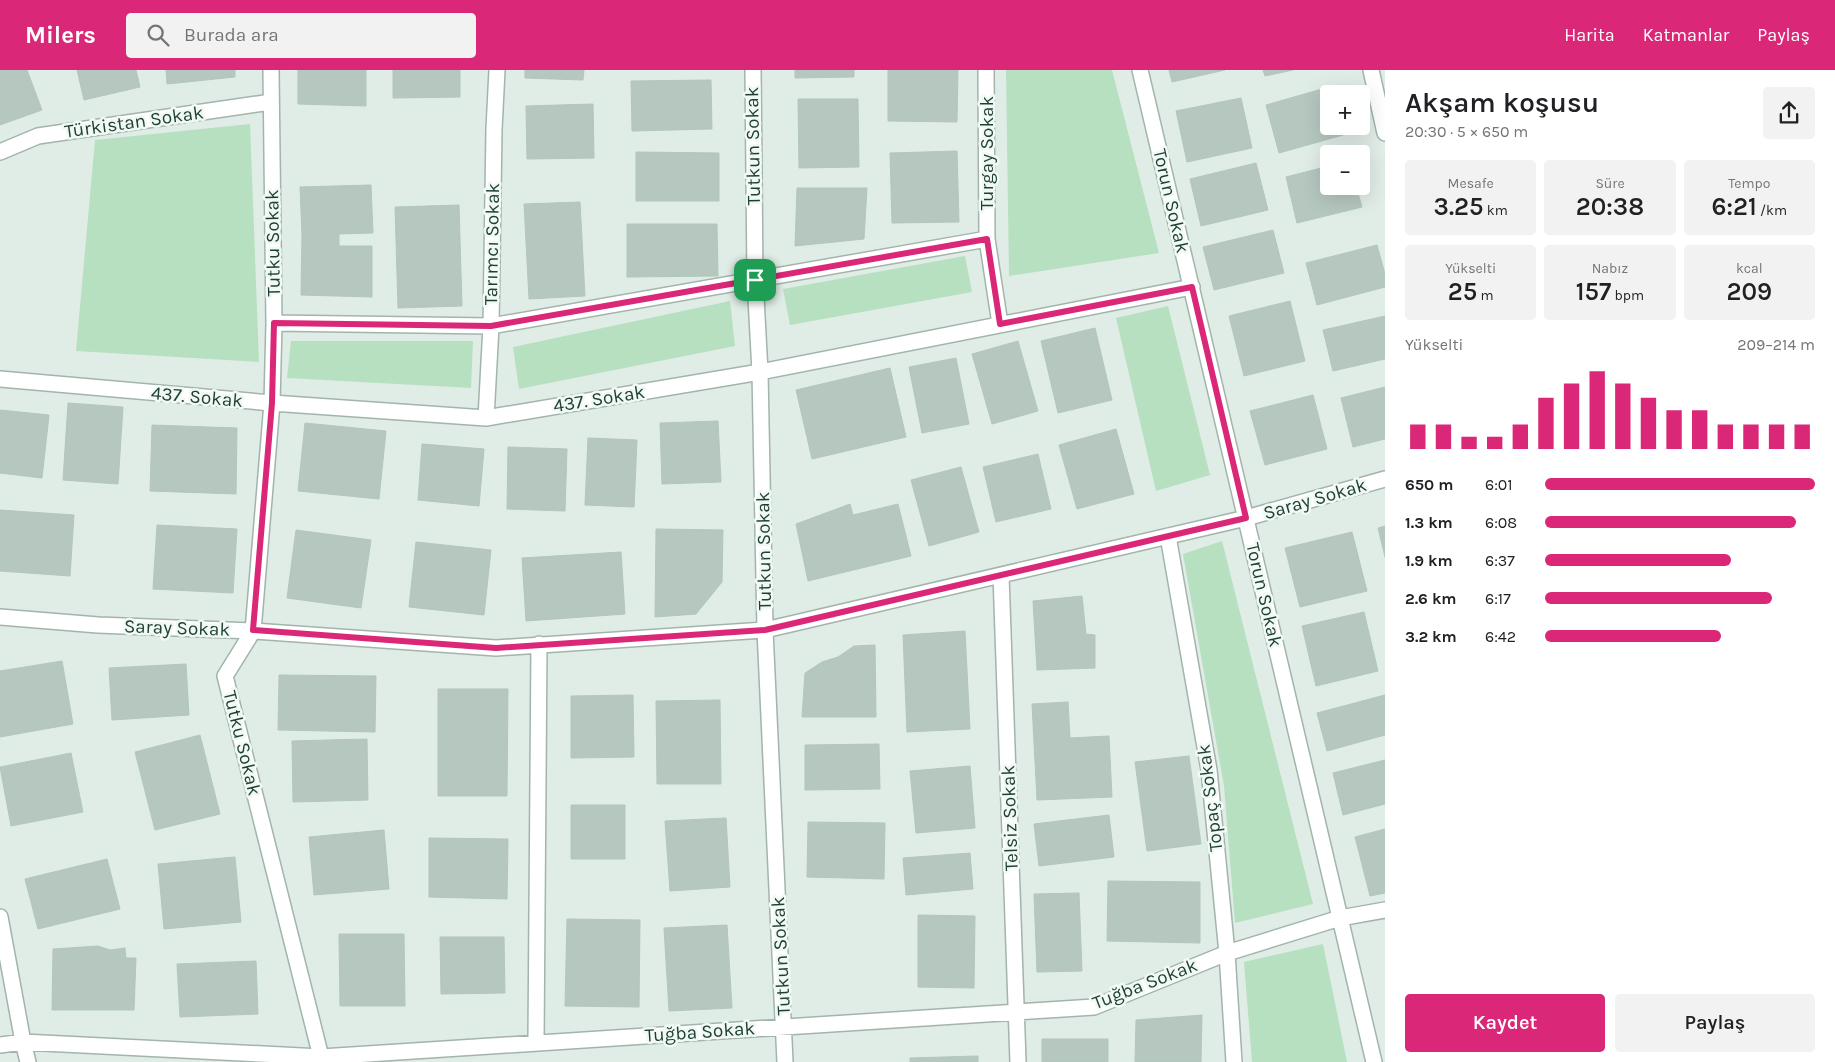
<!DOCTYPE html>
<html lang="tr">
<head>
<meta charset="utf-8">
<style>
	:root { --surface:#fff; --page:#f2f2f2; --text:#202124; --muted:#757577; --accent:#db2777 }
	body { margin:0; font-family:Karla,sans-serif; background:var(--page); color:var(--text); height:100vh; display:flex; flex-direction:column; font-size:19px; white-space:nowrap }
	* { box-sizing:border-box; margin:0 }
	p { font-size:16px; color:var(--muted) }
	.icon { flex:none; width:28px; height:28px; fill:none; stroke:currentColor; stroke-width:2; stroke-linecap:round; stroke-linejoin:round }
	.map { position:relative; flex:1; overflow:hidden }
	.panel { display:flex; flex-direction:column; background:var(--surface); width:450px }
	.panel>* { flex:none }
	.tools { position:absolute; left:1320px; top:15px; display:grid; gap:10px }
	.tools a { display:grid; place-items:center; width:50px; height:50px; border-radius:5px; background:var(--surface); box-shadow:0 5px 20px #0002; font-size:25px }
	.pin { position:absolute; display:grid; place-items:center; width:42px; height:42px; color:#fff; margin:-21px; border-radius:10px; box-shadow:0 2px 8px #0006 }
	.round { display:grid; place-items:center; flex:none; width:52px; height:52px; border-radius:5px; background:var(--page) }
	.summary { display:flex; align-items:center; justify-content:space-between; height:85px; padding:0 20px }
	h1 { font-size:28px; font-weight:600; line-height:38px }
	.metrics { display:grid; grid-template-columns:repeat(3,1fr); gap:8px; height:85px; padding:5px 20px }
	.metrics div { display:grid; align-content:center; border-radius:5px; background:var(--page); text-align:center }
	.metrics b { font-size:25px; font-weight:600 }
	.metrics small { font-size:14px; font-weight:400 }
	.metrics p { font-size:14px }
	.chart { height:140px; padding:10px 20px }
	.chart p { display:flex; justify-content:space-between }
	.chart svg { width:100%; height:90px; margin-top:5px; stroke:var(--accent); stroke-width:6 }
	.button { display:flex; gap:10px; margin-top:auto; padding:10px 20px }
	.button a { flex:1; height:58px; border-radius:5px; background:var(--accent); color:#fff; font-size:20px; font-weight:600; line-height:58px; text-align:center }
	.button a+a { background:var(--page); color:var(--text) }
	ul { padding:0 20px; list-style:none; font-size:16px }
	li { display:grid; grid-template-columns:80px 60px 1fr; align-items:center; height:38px }
	li i { height:12px; border-radius:6px; background:var(--accent) }
	header { display:flex; align-items:center; gap:30px; box-sizing:border-box; height:70px; padding:0 25px; background:var(--accent); color:#fff }
	header strong { font-size:24px }
	nav { display:flex; gap:28px; margin-inline-start:auto; font-size:18px }
	.search { width:350px; height:45px; background:var(--page); display:flex; align-items:center; gap:12px; box-sizing:border-box; padding:0 18px; border-radius:5px; color:var(--muted); font-size:19px }
	main { display:flex; flex:1; min-height:0 }
	.map>svg:first-child { display:block }
	.green { fill:#b7e0c0 }
	.building { fill:#b5c7bf; stroke:#b2c7bd }
	.lines { fill:none; stroke-linecap:round; stroke-linejoin:round }
	.street-casing { stroke:#a2b4ad; stroke-width:18 }
	.street { stroke:#fff; stroke-width:15 }
	.route-casing { stroke:#fff; stroke-width:10 }
	.route { stroke:#db2777; stroke-width:6 }
	.labels { text-anchor:middle; dominant-baseline:central; stroke-width:5; stroke-linejoin:round; paint-order:stroke }
	.street-label { font-size:19px; fill:#1f3e34; stroke:#f1f9f4 }
</style>
</head>
<body>
<header>
<strong>Milers</strong>
<div class="search"><svg class="icon" aria-label="search" viewBox="0 0 24 24"><circle cx="10" cy="10" r="6"/><path d="M15 15l6 6"/></svg>Burada ara</div>
<nav><a>Harita</a><a>Katmanlar</a><a>Paylaş</a></nav>
</header>
<main>
<div class="map">
<svg width="1385" height="992" viewBox="0 0 1385 992">
	<rect width="100%" height="100%" fill="#e0ece6"/>
	<!-- green -->
	<path class="green" d="M1006 0H1112L1159 183 1009 206Z
		M250 54 259 292 76 281 95 70Z
		M965 186 972 222 790 255 783 219Z
		M730 231 735 276 519 319 513 277Z
		M1168 236 1210 405 1156 421 1116 248Z
		M291 271H473L471 318 287 308Z
		M1222 471 1313 834 1235 853 1224 716 1183 484Z
		M1323 874 1347 992H1252L1244 892Z"/>
	<!-- building -->
	<path class="building" d="M0 0H27L42 40 0 55Z
		M77 0H136L140 17 84 30Z
		M166 0H235V7L167 14Z
		M298 0H366V36L298 34Z
		M393 0H460V27L393 28Z
		M525 0H584L583 10 525 8Z
		M795 0H854V7L795 8Z
		M888 0H958L957 52 888 51Z
		M1169 0H1225L1172 12Z
		M1263 0H1293L1265 6Z
		M711 10 712 59 632 61 631 11Z
		M1329 17 1331 24H1329V56H1340L1343 65 1279 83 1266 35Z
		M1241 28 1252 78 1187 92 1176 41Z
		M798 29H858L859 97 799 98Z
		M593 34 594 88 527 89 526 36Z
		M957 81 959 152 892 153 890 83Z
		M636 82 719 83V131H636Z
		M1256 93 1268 140 1201 156 1190 109Z
		M1329 96V116H1356L1362 137 1297 153 1286 107Z
		M371 115 373 163 302 165 300 117Z
		M797 118H867L864 169 795 176Z
		M580 132 585 226 529 229 524 134Z
		M459 135 462 236 398 238 395 137Z
		M627 154H717L718 206 627 207Z
		M1273 160 1284 203 1214 220 1203 177Z
		M339 164V176H372V227L301 225 302 165Z
		M1377 175 1385 204V217L1317 235 1306 193Z
		M1290 231 1305 291 1244 306 1229 246Z
		M1385 246V289L1333 301 1323 260Z
		M1095 258 1112 330 1058 343 1041 271Z
		M1018 271 1038 341 992 354 972 284Z
		M956 288 969 354 922 363 909 297Z
		M890 298 906 367 812 389 796 320Z
		M1385 317V369L1353 377 1341 328Z
		M1313 325 1327 379 1265 395 1250 341Z
		M68 333 123 337 118 414 63 410Z
		M0 340 49 345 42 408 0 403Z
		M718 351 721 412 662 414 660 353Z
		M305 353 386 361 379 429 298 421Z
		M152 355 237 358 236 424 150 421Z
		M1116 359 1134 424 1077 439 1059 375Z
		M588 368 637 370 634 437 585 435Z
		M422 374 484 379 479 436 418 430Z
		M508 377 567 379 565 441 507 439Z
		M1038 384 1051 439 996 452 983 397Z
		M961 397 979 462 929 476 911 410Z
		M850 434 853 445 898 434 911 486 808 511 796 454Z
		M0 440 74 445 70 506 0 501Z
		M157 455 237 459 233 523 153 519Z
		M1385 456V487L1378 458Z
		M656 459 723 460 722 512 696 544 655 547Z
		M296 460 371 470 361 538 287 528Z
		M1352 462 1367 521 1300 537 1285 478Z
		M416 472 491 480 484 545 409 537Z
		M621 482 625 544 526 551 522 488Z
		M1082 526 1086 564 1095 565V598L1037 600 1033 531Z
		M1364 542 1378 601 1316 616 1302 556Z
		M965 561 970 659 907 662 903 565Z
		M875 575 876 647H802L805 603 822 592 838 587 854 576Z
		M62 591 73 654 0 667V601Z
		M186 594 189 645 112 650 109 598Z
		M279 605 376 606 375 662 278 660Z
		M438 619H508L507 726H438Z
		M633 625 634 687 571 688V626Z
		M1385 625V665L1327 681 1317 643Z
		M720 630 721 714H657L656 631Z
		M1068 632 1070 668 1109 666 1112 727 1037 730 1032 634Z
		M200 665 220 744 155 760 135 682Z
		M367 669 368 730 293 732 292 671Z
		M879 674 880 719 805 720V675Z
		M71 683 83 742 11 756 0 697Z
		M1189 686 1201 774 1147 781 1135 692Z
		M1385 690V734L1343 745 1333 703Z
		M970 696 975 758 916 763 910 701Z
		M571 735H625V789H571Z
		M1109 745 1114 787 1039 796 1034 754Z
		M726 748 730 817 670 821 665 751Z
		M808 752 885 753 884 809 807 807Z
		M1385 759V823L1370 826 1355 767Z
		M384 760 389 819 314 825 309 767Z
		M429 768 508 769 507 829 429 827Z
		M970 783 973 819 906 825 903 788Z
		M235 787 241 852 164 859 158 794Z
		M107 789 120 839 38 859 25 809Z
		M1108 811 1200 812V873L1107 871Z
		M1079 823 1082 901 1037 902 1034 824Z
		M918 845 975 846 974 918 918 917Z
		M567 849 640 850 639 937 565 936Z
		M727 855 732 938 669 941 664 858Z
		M339 864H404L405 936H340Z
		M440 867H504L505 923 441 924Z
		M98 876 110 880 125 878 126 888H136L134 940H52L53 879Z
		M256 891 258 944 180 947 177 894Z
		M1202 945 1201 992H1135L1136 950Z
		M1042 969H1108V992H1042Z
		M978 986V992H910V988Z"/>
	<g class="lines">
		<!-- street casing -->
		<g class="street-casing">
			<path id="street" d="M271 0 274 253 272 333 253 561 225 606 321 987
				M753 0 755 209 760 302 765 560 785 992
				M986 0 987 169 1000 254
				M1140 0 1374 992
				M1371 0 1385 63
				M0 82 38 66 271 32
				M274 253 491 256 987 169
				M0 309 272 333 486 348 760 302 1192 217
				M486 348 491 256 494 59 497 0
				M1168 466 1209 700 1227 883 1234 992
				M1001 505 1018 992
				M0 547 98 555 253 561 496 578 765 560 1246 448 1385 409
				M0 847 23 972 28 992
				M536 972 539 574
				M0 975 23 972 321 987 1094 937 1227 883 1340 848 1385 840"/>
		</g>
		<!-- street -->
		<use href="#street" class="street"/>
	</g>
	<g class="lines">
		<!-- route casing -->
		<g class="route-casing">
			<path id="route" d="M987 169 1000 254 1192 217 1246 448 765 560 496 578 253 560 272 333 274 253 491 256Z"/>
		</g>
		<!-- route -->
		<use href="#route" class="route"/>
	</g>
	<g class="labels">
		<!-- street labels -->
		<g class="street-label">
			<text transform="translate(134 52) rotate(-8)">Türkistan Sokak</text>
			<text transform="translate(753 76) rotate(-91)">Tutkun Sokak</text>
			<text transform="translate(987 83) rotate(-90)">Turgay Sokak</text>
			<text transform="translate(1171 131) rotate(77)">Torun Sokak</text>
			<text transform="translate(273 173) rotate(-91)">Tutku Sokak</text>
			<text transform="translate(492 174) rotate(-89)">Tarımcı Sokak</text>
			<text transform="translate(197 327) rotate(5)">437. Sokak</text>
			<text transform="translate(599 329) rotate(-9)">437. Sokak</text>
			<text transform="translate(1315 429) rotate(-16)">Saray Sokak</text>
			<text transform="translate(764 481) rotate(-91)">Tutkun Sokak</text>
			<text transform="translate(1264 525) rotate(77)">Torun Sokak</text>
			<text transform="translate(177 558) rotate(2)">Saray Sokak</text>
			<text transform="translate(242 673) rotate(76)">Tutku Sokak</text>
			<text transform="translate(1210 728) rotate(-97)">Topaç Sokak</text>
			<text transform="translate(1010 748) rotate(-92)">Telsiz Sokak</text>
			<text transform="translate(781 886) rotate(-93)">Tutkun Sokak</text>
			<text transform="translate(1145 914) rotate(-21)">Tuğba Sokak</text>
			<text transform="translate(700 962) rotate(-4)">Tuğba Sokak</text>
		</g>
	</g>
</svg>
<div class="tools">
<a>+</a>
<a>−</a>
</div>
<div class="pin" style="left:755px;top:210px;background:#1e9e55"><svg class="icon" aria-label="arrive" viewBox="0 0 24 24"><path d="M6 21V4h12l-3 4 3 4H6"/></svg></div>
</div>
<section class="panel">
<div class="summary"><div><h1>Akşam koşusu</h1><p>20:30 · 5 × 650 m</p></div><a class="round"><svg class="icon" aria-label="share" viewBox="0 0 24 24"><path d="M12 15V3M7 8l5-5 5 5M5 13v7h14v-7"/></svg></a></div>
<div class="metrics">
<div><p>Mesafe</p><b>3.25<small> km</small></b></div>
<div><p>Süre</p><b>20:38</b></div>
<div><p>Tempo</p><b>6:21<small> /km</small></b></div>
</div>
<div class="metrics">
<div><p>Yükselti</p><b>25<small> m</small></b></div>
<div><p>Nabız</p><b>157<small> bpm</small></b></div>
<div><p>kcal</p><b>209</b></div>
</div>
<div class="chart"><p><span>Yükselti</span>209–214 m</p>
<svg viewBox="0 0 160 44" preserveAspectRatio="none"><path d="M5 44V32M15 44V32M25 44V38M35 44V38M45 44V32M55 44V19M65 44V12M75 44V6M85 44V12M95 44V19M105 44V25M115 44V25M125 44V32M135 44V32M145 44V32M155 44V32"/></svg>
</div>
<ul>
<li><b>650 m</b>6:01<i style="width:100%"></i></li>
<li><b>1.3 km</b>6:08<i style="width:93%"></i></li>
<li><b>1.9 km</b>6:37<i style="width:69%"></i></li>
<li><b>2.6 km</b>6:17<i style="width:84%"></i></li>
<li><b>3.2 km</b>6:42<i style="width:65%"></i></li>
</ul>
<div class="button"><a>Kaydet</a><a>Paylaş</a></div>
</section>
</main>
</body>
</html>
